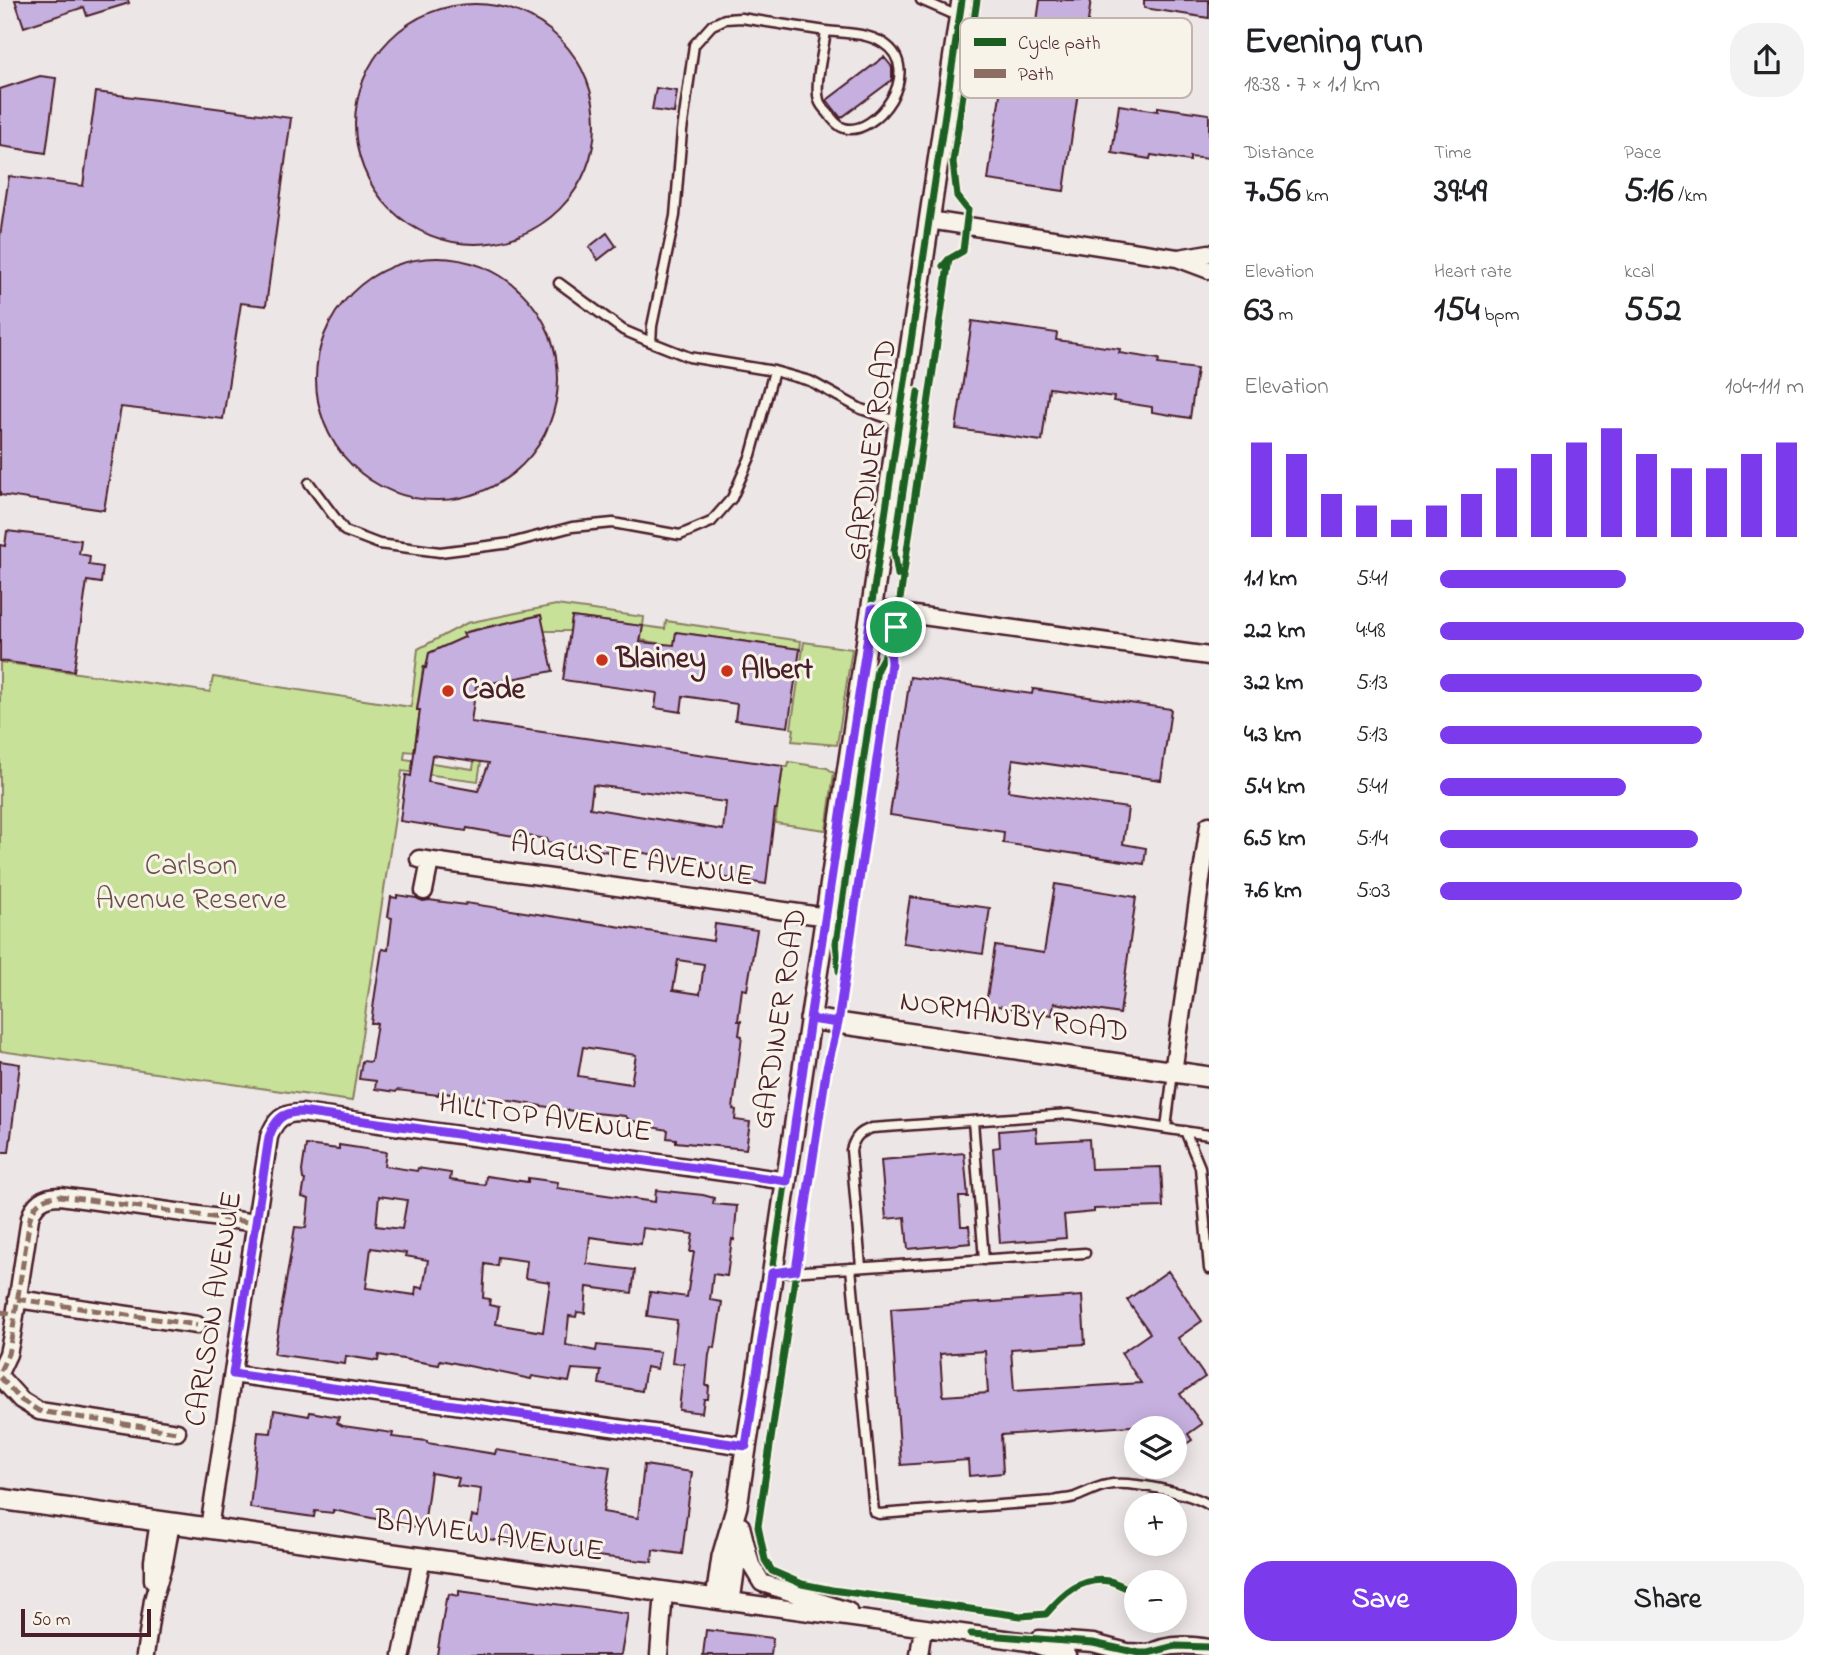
<!DOCTYPE html>
<html lang="en">
<head>
<meta charset="utf-8">
<style>
	:root { --surface:#fff; --page:#f2f2f2; --text:#202124; --muted:#757577; --accent:#7c3aed }
	body { margin:0; font-family:"Indie Flower",sans-serif; background:var(--page); color:var(--text); height:100vh; display:flex; flex-direction:column; font-size:26px; white-space:nowrap }
	* { box-sizing:border-box; margin:0 }
	p { font-size:23px; color:var(--muted) }
	.icon { flex:none; width:38px; height:38px; fill:none; stroke:currentColor; stroke-width:2; stroke-linecap:round; stroke-linejoin:round }
	.map { position:relative; flex:1; overflow:hidden }
	.side { display:flex; flex-direction:column; background:var(--surface); width:630px }
	.side>* { flex:none }
	.tools { position:absolute; left:1124px; top:1416px; display:grid; gap:14px }
	.tools a { display:grid; place-items:center; width:63px; height:63px; border-radius:50%; background:var(--surface); box-shadow:0 4px 18px #0003; font-size:35px }
	.scale { position:absolute; left:21px; bottom:18px; width:130px; box-sizing:border-box; padding-left:7px; border:4px solid #4a1f2b; border-top:0; font-size:19px; line-height:24px; white-space:nowrap; color:#4a1f2b; -webkit-text-stroke:5px #f7f3e8; paint-order:stroke }
	.pin { position:absolute; display:grid; place-items:center; width:60px; height:60px; color:#fff; margin:-30px; border:4px solid #fff; border-radius:50%; box-shadow:0 2px 7px #0007 }
	.round { display:grid; place-items:center; flex:none; width:74px; height:74px; border-radius:28px; background:var(--page) }
	.headline { display:flex; align-items:center; justify-content:space-between; height:119px; padding:0 35px }
	h1 { font-size:38px; font-weight:700; line-height:52px }
	.stats { display:grid; grid-template-columns:repeat(3,1fr); gap:10px; height:119px; padding:7px 35px }
	.stats div { display:grid; align-content:center }
	.stats b { font-size:35px; font-weight:700 }
	.stats small { font-size:19px; font-weight:400 }
	.stats p { font-size:19px }
	.chart { height:196px; padding:14px 35px }
	.chart p { display:flex; justify-content:space-between }
	.chart svg { width:100%; height:126px; margin-top:7px; stroke:var(--accent); stroke-width:6 }
	.button { display:flex; gap:14px; margin-top:auto; padding:14px 35px }
	.button a { flex:1; height:80px; border-radius:28px; background:var(--accent); color:#fff; font-size:28px; font-weight:700; line-height:80px; text-align:center }
	.button a+a { background:var(--page); color:var(--text) }
	ul { padding:0 35px; list-style:none; font-size:23px }
	li { display:grid; grid-template-columns:112px 84px 1fr; align-items:center; height:52px }
	li i { height:18px; border-radius:9px; background:var(--accent) }
	main { display:flex; flex:1; min-height:0 }
	.map>svg:first-child { display:block }
	.green { fill:#c8e198; stroke:#898062; stroke-width:2 }
	.building { fill:#c6b0df; stroke:#4a1f2b; stroke-width:2; fill-rule:evenodd }
	.lines { fill:none; stroke-linecap:round; stroke-linejoin:round }
	.service-casing { stroke:#4a1f2b; stroke-width:13 }
	.minor-casing { stroke:#4a1f2b; stroke-width:21 }
	.tertiary-casing { stroke:#4a1f2b; stroke-width:24 }
	.service { stroke:#f7f3e8; stroke-width:8 }
	.minor { stroke:#f7f3e8; stroke-width:16 }
	.tertiary { stroke:#f7f3e8; stroke-width:19 }
	.quiet { stroke:#8d6e63; stroke-width:5; stroke-dasharray:10 5; stroke-linecap:butt }
	.cycleway-casing { stroke:#f7f3e8; stroke-width:11 }
	.cycleway { stroke:#1b5e20; stroke-width:7 }
	.route-casing { stroke:#fff; stroke-width:14 }
	.route { stroke:#7c3aed; stroke-width:9 }
	.poi-dot { fill:#c8321e; stroke:#f7f3e8; stroke-width:2.5 }
	.labels { text-anchor:middle; dominant-baseline:central; stroke-width:6; stroke-linejoin:round; paint-order:stroke }
	.street-label { font-size:30px; fill:#4a1f2b; stroke:#f7f3e8 }
	.poi-label { font-size:30px; font-weight:bold; fill:#4a1f2b; stroke:#f7f3e8; text-anchor:start }
	.park-label { font-size:30px; fill:#6a5046; stroke:#f7f3e8 }
	.key { fill:#f7f3e8; stroke:#c3b3af; stroke-width:2 }
	.key-label { font-size:19px; fill:#4a1f2b }
</style>
</head>
<body>
<main>
<div class="map">
<svg width="1209" height="1655" viewBox="0 0 1209 1655">
	<rect width="100%" height="100%" fill="#ede6e6"/>
	<filter id="ink" filterUnits="userSpaceOnUse"><feTurbulence type="fractalNoise" baseFrequency=".0143" numOctaves="2"/><feDisplacementMap in="SourceGraphic" scale="14" xChannelSelector="R" yChannelSelector="G"/><feConvolveMatrix kernelMatrix="1 2 1 2 8 2 1 2 1" color-interpolation-filters="sRGB"/></filter>
	<g filter="url(#ink)">
		<!-- green -->
		<path class="green" d="M556 605 644 617 643 626 665 629 666 621 801 641 800 649 677 632 674 646 641 640 642 626 573 617 570 631H544L540 615 469 631 463 634 465 637 429 653 426 668H423L417 709 420 710 414 752 405 751 404 759 473 769 478 735 485 736 478 781 402 771 352 1101 0 1051V662L210 692 213 677 411 707 418 649 467 623Z
			M804 642 852 649 837 745 792 741 794 729 791 728Z
			M789 762 827 768 834 773 826 830 775 823 783 767H788Z"/>
		<!-- building -->
		<path class="building" d="M15 0H128L129 3 87 16 84 7 24 27Z
			M1040 0H1091L1064 191 988 180 1001 87 1027 91Z
			M1144 0H1209V18L1144 8Z
			M355 124a120 120 0 1 1 240 0a120 120 0 1 1-240 0Z
			M884 57 892 67V80L841 118 827 100Z
			M40 76 56 78 46 153 0 146V89Z
			M656 88 677 91 674 113 652 110Z
			M96 92 291 118 266 306 241 303 223 419 121 407 104 510 0 495V236L9 176 83 186Z
			M1119 105 1158 111V107L1209 114V159L1190 157V161L1151 155 1150 159 1112 153Z
			M607 233 616 246 598 260 589 247Z
			M316 379a121 121 0 1 1 242 0a121 121 0 1 1-242 0Z
			M972 321 1057 333 1056 340 1120 349 1119 353 1159 359 1158 364 1197 369 1190 418 1152 412V407L1113 401 1114 397 1049 388 1042 441 956 429Z
			M7 531 81 540 79 554 90 556 89 565 103 567 101 583 87 581 74 671 0 661V545L5 546Z
			M541 615 553 671 476 686 471 722 783 766 777 809H775L766 884 714 876 716 864 611 848 610 852 547 842V839L521 835 520 837 467 828 466 831 400 821 406 775 411 776 420 710H417L424 667 426 668 429 653 465 637 463 633ZM432 755 489 763 478 791 428 782ZM593 785 726 802 723 830 590 808Z
			M572 617 643 626 640 642 674 645 676 632 800 649 788 727 735 720 737 704 683 696 681 712 655 708 657 693 563 680Z
			M910 677 1032 694 1033 689 1171 709 1161 780 1013 759 1008 791 1128 808 1123 844 1146 848 1144 864 1003 843 1004 832 890 815Z
			M1055 884 1136 897 1120 1014 1054 1003 1052 1015 986 1004 995 946 1044 953Z
			M397 895 416 898 423 901 429 900 465 905 466 903 713 941 715 924 757 930 747 990 742 989 738 1021H741L739 1035 742 1036 733 1109 736 1110 735 1120 750 1122 746 1149 676 1142V1139L667 1138 668 1130 640 1125 641 1122 631 1121 625 1116 573 1111 486 1097 485 1100 439 1092 438 1095 397 1090 396 1092 375 1089 376 1081 359 1079 362 1061 371 1062 377 1023H371L375 994 382 949 388 950 392 918 388 917 391 897 397 898ZM678 960 704 964 700 994 673 990ZM583 1047 636 1055 631 1084 578 1076Z
			M910 897 990 908 983 954 903 943Z
			M0 1061 20 1064 9 1152H0Z
			M1036 1128 1037 1142 1089 1139 1091 1169 1161 1167 1163 1207 1094 1209V1212L1064 1215 1066 1238 1000 1243 993 1148 1000 1147 999 1131Z
			M306 1145 339 1149V1145L386 1152 384 1166 417 1171 418 1168 451 1173 450 1180 485 1185 486 1176 528 1182V1178L558 1182 557 1188 655 1202 656 1190 703 1195 714 1198 713 1204 737 1206 734 1240 732 1239 727 1276 713 1274 710 1300 722 1302 715 1348 711 1347 709 1355 706 1386H709L708 1399H704L702 1413 679 1410 684 1364 672 1363 677 1320 647 1316 650 1292 687 1297 694 1252H690L693 1234 643 1228 641 1244 590 1237 587 1264 635 1270 632 1293 587 1287 585 1313 577 1312 576 1317 569 1316 566 1345 596 1351 597 1345 660 1352 657 1369 646 1367 642 1391 599 1384 601 1371 572 1369 569 1382 532 1376 531 1379 440 1360 439 1365 379 1355 378 1361 346 1356 345 1364 274 1354 295 1227 306 1228 309 1199 302 1197 305 1180 303 1179 302 1171ZM379 1196 407 1200 402 1229 376 1226ZM371 1248 406 1253 405 1256 428 1260 423 1288 416 1287 415 1295 366 1288ZM498 1257 527 1261 525 1278 550 1282 543 1332 496 1324 499 1307 489 1305 490 1299 483 1298 485 1264 497 1266Z
			M964 1153 968 1197H959L961 1226H969L971 1243 908 1249 905 1217 886 1219 881 1160Z
			M1168 1271 1202 1321 1178 1338 1205 1377 1180 1394 1202 1424 1188 1434 1192 1440 1174 1452V1428H1148L1145 1425 1001 1435 1003 1473 969 1476 968 1460 901 1465 891 1309 1082 1296 1085 1344 1011 1349 1014 1391 1141 1383 1121 1353 1150 1333 1127 1300ZM985 1351 988 1393 943 1396 940 1354Z
			M274 1410 309 1416 310 1412 339 1417 337 1423 343 1426 393 1433 392 1437 427 1441V1443L495 1454 496 1450 610 1467 603 1512 638 1518 644 1465 692 1472 682 1554 653 1550 652 1562 596 1556 468 1536 472 1516 478 1517 481 1489 457 1486 459 1478 431 1473 424 1526 415 1524V1527L333 1510V1513L315 1511 314 1517 250 1508 258 1432 271 1433Z
			M459 1591 628 1614 621 1655H437L446 1599H448L449 1594 459 1596Z
			M706 1630 773 1638 771 1655H703Z"/>
		<g class="lines">
			<!-- service casing -->
			<g class="service-casing">
				<path id="service" d="M921 0 960 17
					M826 31 741 18 725 19 712 25 694 45 682 131 675 216 652 326 651 342 689 357 774 371 810 381 861 409 899 422
					M826 31C845 33 867 33 883 43 926 70 875 138 844 128 837 126 832 119 828 113 825 110 820 105 819 100 814 84 824 48 826 31Z
					M559 283 623 330 651 342
					M309 483 345 531 379 544 440 552 511 543 572 527 613 523 680 535 711 522 732 498 751 455 774 371
					M973 1121 984 1260
					M1166 1128 1173 1072
					M1185 1131 1200 1167 1209 1269
					M861 1267 851 1150C855 1136 860 1132 872 1128L1069 1114 1209 1135
					M851 1268 874 1512 879 1514 1053 1501C1061 1499 1068 1499 1075 1497 1086 1493 1096 1487 1107 1485 1128 1480 1191 1493 1209 1505
					M774 1273 1085 1253"/>
			</g>
			<!-- minor casing -->
			<g class="minor-casing">
				<path id="minor" d="M929 220 1177 258 1209 270
					M1179 258 1209 253
					M872 609 1209 656
					M419 859 827 917
					M424 891 430 861
					M1173 1072 1209 825
					M17 1299 197 1325
					M0 1371 8 1354 12 1335 30 1218C34 1203 44 1196 60 1196L256 1223
					M233 1374 746 1446
					M0 1377 21 1400 39 1411 177 1432
					M741 1526 751 1565 762 1583 848 1611
					M209 1528 269 1137C275 1120 282 1113 301 1113L787 1181
					M153 1580V1561L159 1521
					M730 1601 1028 1642 1067 1655
					M1039 1639 1093 1643 1127 1652 1148 1653
					M145 1655 153 1600 164 1562 171 1523
					M402 1655 422 1558
					M659 1655 664 1592
					M919 1655 923 1628
					M1146 1655C1165 1643 1188 1644 1209 1648"/>
			</g>
			<!-- tertiary casing -->
			<g class="tertiary-casing">
				<path id="tertiary" d="M810 1019 1209 1077
					M0 1499 730 1601 736 1558V1534
					M716 1599 722 1557 737 1506 757 1378 962 0"/>
			</g>
			<!-- service -->
			<use href="#service" class="service"/>
			<!-- minor -->
			<use href="#minor" class="minor"/>
			<!-- tertiary -->
			<use href="#tertiary" class="tertiary"/>
			<!-- quiet -->
			<path class="quiet" d="M17 1299 197 1325
				M0 1312 15 1314
				M0 1371 8 1354 12 1335 30 1218C34 1203 44 1196 60 1196L256 1223
				M0 1377 21 1400 39 1411 177 1432"/>
			<!-- cycleway casing -->
			<g class="cycleway-casing">
				<path id="cycleway" d="M949 259 896 627 890 645 891 664 845 981 835 1039 826 1071 758 1526 765 1560 772 1571 802 1584 832 1590 1021 1616 1046 1614C1062 1595 1082 1576 1109 1581 1118 1583 1127 1589 1136 1592
					M943 266 949 259 963 251 968 210 957 196 953 162 977 0
					M898 575 894 551 918 392
					M839 971 836 943 877 669 890 645
					M746 1446 962 0
					M971 1634 1093 1643 1139 1653H1148L1175 1646 1209 1647"/>
			</g>
			<!-- cycleway -->
			<use href="#cycleway" class="cycleway"/>
		</g>
	</g>
	<g class="lines" filter="url(#ink)">
		<!-- route casing -->
		<g class="route-casing">
			<path id="route" d="M896 627 890 645 891 664 838 1023 810 1019 787 1181 301 1112C282 1112 275 1120 269 1137L233 1374 746 1446 772 1273 796 1270 826 1072 838 1023 810 1019 872 609 897 612 896 627"/>
		</g>
		<!-- route -->
		<use href="#route" class="route"/>
	</g>
	<!-- markers -->
	<g class="poi-dot">
		<circle cx="602" cy="660" r="7"/>
		<circle cx="727" cy="671" r="7"/>
		<circle cx="448" cy="691" r="7"/>
	</g>
	<g class="labels">
		<!-- street labels -->
		<g class="street-label">
			<text transform="translate(873 450) rotate(-82)">GARDINER ROAD</text>
			<text transform="translate(632 861) rotate(8)">AUGUSTE AVENUE</text>
			<text transform="translate(1014 1018) rotate(8)">NORMANBY ROAD</text>
			<text transform="translate(781 1019) rotate(-81)">GARDINER ROAD</text>
			<text transform="translate(545 1119) rotate(8)">HILLTOP AVENUE</text>
			<text transform="translate(215 1309) rotate(-81)">CARLSON AVENUE</text>
			<text transform="translate(489 1537) rotate(8)">BAYVIEW AVENUE</text>
		</g>
		<!-- poi labels -->
		<g class="poi-label">
			<text x="616" y="660">Blainey</text>
			<text x="741" y="671">Albert</text>
			<text x="462" y="691">Cade</text>
		</g>
		<!-- park labels -->
		<g class="park-label">
			<text x="191" y="867">Carlson<tspan x="191" dy="34">Avenue Reserve</tspan></text>
		</g>
	</g>
	<!-- legend -->
	<rect x="960" y="18" width="232" height="80" rx="10" class="key"/>
	<rect x="974" y="38" width="32" height="8" fill="#1b5e20"/>
	<rect x="974" y="69" width="32" height="9" fill="#8d6e63"/>
	<g class="key-label">
		<text x="1018" y="49">Cycle path</text>
		<text x="1018" y="80">Path</text>
	</g>
</svg>
<div class="tools">
<a><svg class="icon" aria-label="layers" viewBox="0 0 24 24"><path d="M12 4l9 5-9 5-9-5zM3 14l9 5 9-5"/></svg></a>
<a>+</a>
<a>−</a>
</div>
<div class="scale">50 m</div>
<div class="pin" style="left:896px;top:627px;background:#1e9e55"><svg class="icon" aria-label="arrive" viewBox="0 0 24 24"><path d="M6 21V4h12l-3 4 3 4H6"/></svg></div>
</div>
<section class="side">
<div class="headline"><div><h1>Evening run</h1><p>18:38 · 7 × 1.1 km</p></div><a class="round"><svg class="icon" aria-label="share" viewBox="0 0 24 24"><path d="M12 15V3M7 8l5-5 5 5M5 13v7h14v-7"/></svg></a></div>
<div class="stats">
<div><p>Distance</p><b>7.56<small> km</small></b></div>
<div><p>Time</p><b>39:49</b></div>
<div><p>Pace</p><b>5:16<small> /km</small></b></div>
</div>
<div class="stats">
<div><p>Elevation</p><b>63<small> m</small></b></div>
<div><p>Heart rate</p><b>154<small> bpm</small></b></div>
<div><p>kcal</p><b>552</b></div>
</div>
<div class="chart"><p><span>Elevation</span>104–111 m</p>
<svg viewBox="0 0 160 44" preserveAspectRatio="none"><path d="M5 44V11M15 44V15M25 44V29M35 44V33M45 44V38M55 44V33M65 44V29M75 44V20M85 44V15M95 44V11M105 44V6M115 44V15M125 44V20M135 44V20M145 44V15M155 44V11"/></svg>
</div>
<ul>
<li><b>1.1 km</b>5:41<i style="width:51%"></i></li>
<li><b>2.2 km</b>4:48<i style="width:100%"></i></li>
<li><b>3.2 km</b>5:13<i style="width:72%"></i></li>
<li><b>4.3 km</b>5:13<i style="width:72%"></i></li>
<li><b>5.4 km</b>5:41<i style="width:51%"></i></li>
<li><b>6.5 km</b>5:14<i style="width:71%"></i></li>
<li><b>7.6 km</b>5:03<i style="width:83%"></i></li>
</ul>
<div class="button"><a>Save</a><a>Share</a></div>
</section>
</main>
</body>
</html>
